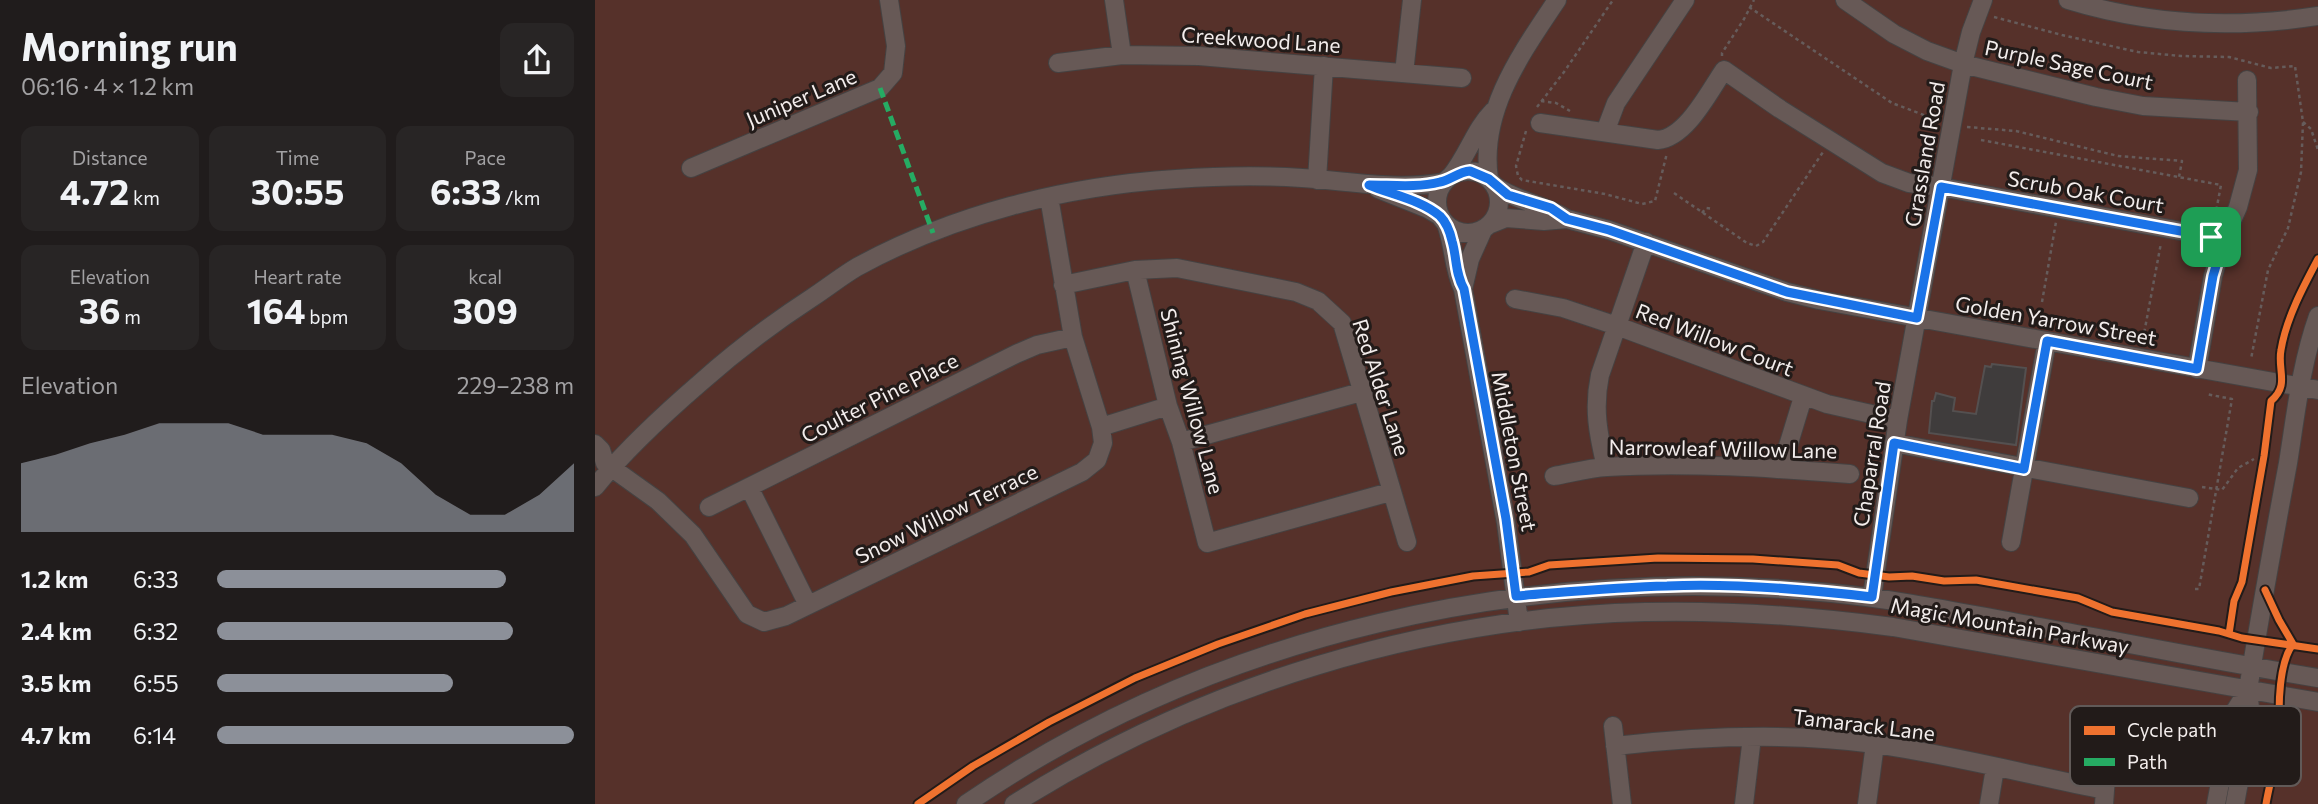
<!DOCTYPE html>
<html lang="en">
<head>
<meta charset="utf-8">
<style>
	:root { --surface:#201c1c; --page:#282525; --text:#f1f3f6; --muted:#a2a1a3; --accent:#8c9099 }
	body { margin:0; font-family:Commissioner,sans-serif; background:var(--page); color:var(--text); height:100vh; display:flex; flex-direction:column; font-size:26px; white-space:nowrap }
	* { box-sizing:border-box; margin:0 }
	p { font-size:23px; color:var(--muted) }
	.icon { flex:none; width:38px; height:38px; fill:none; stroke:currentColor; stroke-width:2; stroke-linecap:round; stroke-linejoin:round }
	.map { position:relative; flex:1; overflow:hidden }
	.sheet { display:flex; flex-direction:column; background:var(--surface); width:595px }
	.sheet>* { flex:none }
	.pin { position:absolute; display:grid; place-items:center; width:60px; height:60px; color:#fff; margin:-30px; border-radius:14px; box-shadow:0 4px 10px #0006 }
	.round { display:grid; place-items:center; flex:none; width:74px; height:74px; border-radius:14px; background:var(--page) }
	.headline { display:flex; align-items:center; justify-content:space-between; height:119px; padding:0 21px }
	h1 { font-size:38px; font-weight:700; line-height:52px }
	.figures { display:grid; grid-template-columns:repeat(3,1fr); gap:10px; height:119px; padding:7px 21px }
	.figures div { display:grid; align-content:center; border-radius:14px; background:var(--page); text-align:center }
	.figures b { font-size:35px; font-weight:700 }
	.figures small { font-size:19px; font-weight:400 }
	.figures p { font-size:19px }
	.chart { height:196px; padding:14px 21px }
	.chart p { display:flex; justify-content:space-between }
	.chart svg { width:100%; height:126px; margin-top:7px; fill:var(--accent); opacity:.7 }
	ul { padding:0 21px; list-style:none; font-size:23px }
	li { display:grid; grid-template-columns:112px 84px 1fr; align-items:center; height:52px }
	li i { height:18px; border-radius:9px; background:var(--accent) }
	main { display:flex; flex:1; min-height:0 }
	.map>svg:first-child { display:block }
	.green { fill:#56312a }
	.building { fill:#3f3c3c; stroke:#545050; stroke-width:2 }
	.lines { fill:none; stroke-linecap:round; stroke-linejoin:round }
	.minor-casing { stroke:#454242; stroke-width:20 }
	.path { stroke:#665c5b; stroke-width:2.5; stroke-dasharray:3.5 3.5; stroke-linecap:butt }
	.minor { stroke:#675956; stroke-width:18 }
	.quiet { stroke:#26ab63; stroke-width:5; stroke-dasharray:10 5; stroke-linecap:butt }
	.cycleway-casing { stroke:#221b19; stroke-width:11 }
	.cycleway { stroke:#ef722f; stroke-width:7 }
	.route-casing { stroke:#fff; stroke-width:14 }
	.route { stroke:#1a73e8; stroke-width:9 }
	.labels { text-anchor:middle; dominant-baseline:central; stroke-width:6; stroke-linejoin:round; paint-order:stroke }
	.street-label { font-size:21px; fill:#f3edec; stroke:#221b19 }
	.key { fill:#221b19; stroke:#615a58; stroke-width:2 }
	.key-label { font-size:19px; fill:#f3edec }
</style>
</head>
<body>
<main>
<section class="sheet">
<div class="headline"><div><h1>Morning run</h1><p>06:16 · 4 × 1.2 km</p></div><a class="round"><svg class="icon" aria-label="share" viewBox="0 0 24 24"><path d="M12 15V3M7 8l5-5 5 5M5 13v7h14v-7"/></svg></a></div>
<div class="figures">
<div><p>Distance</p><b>4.72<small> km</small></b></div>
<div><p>Time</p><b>30:55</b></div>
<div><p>Pace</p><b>6:33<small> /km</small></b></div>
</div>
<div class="figures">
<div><p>Elevation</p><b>36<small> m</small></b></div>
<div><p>Heart rate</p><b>164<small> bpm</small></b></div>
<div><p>kcal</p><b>309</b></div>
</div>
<div class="chart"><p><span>Elevation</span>229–238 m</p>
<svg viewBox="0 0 160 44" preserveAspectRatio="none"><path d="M0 44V20L10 17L20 13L30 10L40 6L50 6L60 6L70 10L80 10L90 10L100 13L110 20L120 31L130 38L140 38L150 31L160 20V44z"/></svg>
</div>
<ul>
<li><b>1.2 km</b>6:33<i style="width:81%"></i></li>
<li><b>2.4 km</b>6:32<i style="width:83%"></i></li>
<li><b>3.5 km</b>6:55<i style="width:66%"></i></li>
<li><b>4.7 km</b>6:14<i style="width:100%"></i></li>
</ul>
</section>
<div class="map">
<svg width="1723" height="804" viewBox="0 0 1723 804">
	<rect width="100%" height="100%" fill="#2a2525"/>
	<!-- green -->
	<path class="green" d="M0 0H1723V804H0Z"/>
	<!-- building -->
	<path class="building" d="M1397 364 1431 368 1421 445 1334 433 1337 401H1339L1341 393 1360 398 1358 411 1381 414 1390 366 1396 367Z"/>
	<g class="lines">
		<!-- minor casing -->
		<g class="minor-casing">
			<path id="minor" d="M519 0 527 55
				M1250 0 1299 34 1332 51 1368 64 1501 97 1548 106 1654 112
				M1473 0C1554 25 1639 29 1723 16
				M463 63 527 55 604 56 867 78
				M809 73 817 0
				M945 123 1063 140C1091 138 1114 92 1129 70L1185 109 1287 173 1314 183 1346 187 1629 239
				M1010 132 1021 103 1090 0
				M96 168 285 88 298 73 301 46 294 0
				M842 202a31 31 0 1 1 62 0a31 31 0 1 1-62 0Z
				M856 176C873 155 880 129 898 111
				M894 179C884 111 926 54 962 0
				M722 180 729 66
				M900 186C923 202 949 204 972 219
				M783 189 833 209 845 216
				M851 224C859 245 858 269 868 289L911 523 924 622
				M896 224 911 218 949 221 972 219 1014 230 1192 292 1224 300 1723 390
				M540 270 573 406 586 442 612 543 795 492
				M468 285 540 270 582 268 701 292 723 301 747 323 812 542
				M868 289 875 259 888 230
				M920 299 968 308 1022 326 1232 404 1303 420
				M1602 369 1618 276 1629 239 1643 207 1653 170 1652 80
				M506 427 573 406
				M586 442 766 392
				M1299 443 1594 498
				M0 444 6 450 10 463 63 501 98 535 152 614 169 622 191 616 487 472 502 460 508 443 506 427 478 337 454 197
				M1011 467C1003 434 998 408 1005 375L1051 242
				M1186 469 1208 397
				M959 476C976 473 994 468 1012 467 1093 462 1175 468 1255 474
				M0 487C31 449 68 415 105 383 141 351 178 323 218 297 233 287 247 276 262 267 359 214 471 186 581 179 622 176 666 175 707 178 755 181 801 191 849 182
				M154 487 213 605
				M114 507 421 354 442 345 478 337
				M1416 542 1452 341
				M1277 597 1303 420 1368 64 1376 32 1388 0
				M1018 726 1027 804
				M1020 746C1106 736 1194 732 1280 744 1358 755 1434 775 1510 790
				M371 804C622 632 936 563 1237 593 1298 599 1358 611 1418 622 1520 641 1621 661 1723 678
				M419 804C606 686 829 617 1050 612 1133 610 1215 616 1298 627L1723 702
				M1149 804 1157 737
				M1272 804 1280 744
				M1394 804 1400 768
				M1509 804 1513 750
				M1621 804 1638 714 1653 690
				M1640 804 1656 717 1653 690C1665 614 1679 538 1693 463 1701 413 1706 364 1723 316"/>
		</g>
		<!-- path -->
		<path class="path" d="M1154 7 1297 103 1342 120
			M1399 17 1467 35 1543 52 1586 56 1634 57 1676 68 1700 66 1708 122 1706 172 1693 228 1673 270 1656 359
			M1127 56V53L1149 19 1159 0
			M946 101 961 103 975 111
			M942 107 969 72 1018 0
			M1708 122 1716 129 1723 150
			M1372 127 1421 131 1523 156 1587 161 1584 177
			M931 131 921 166 923 176 927 180 1010 194 1047 204 1060 201 1072 153
			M1386 140 1626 185 1620 217
			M1079 193 1152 243 1161 246 1168 242 1228 152
			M1107 213 1111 208 1118 209
			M1447 302 1461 222
			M1548 339 1566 243
			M1607 487 1627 490 1643 468 1659 459
			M1600 589H1604L1637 399 1611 394"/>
		<!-- minor -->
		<use href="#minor" class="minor"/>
		<!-- quiet -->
		<path class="quiet" d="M285 88 338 233"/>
		<!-- cycleway casing -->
		<g class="cycleway-casing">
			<path id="cycleway" d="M1670 590 1684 620 1698 644C1684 662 1683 706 1685 729 1685 746 1674 785 1671 804
				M1634 634 1639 601 1647 582 1669 456 1676 401C1695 385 1682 370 1686 350 1691 319 1708 287 1723 259
				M323 804 378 766 454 722 540 678 623 644 710 614 796 592 878 576 934 572 954 565 1063 558 1158 559 1243 565 1264 573 1294 577 1317 576 1349 581 1381 580 1483 598 1517 612 1624 631 1647 638 1723 649"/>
		</g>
		<!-- cycleway -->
		<use href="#cycleway" class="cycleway"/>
	</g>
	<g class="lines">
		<!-- route casing -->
		<g class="route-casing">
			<path id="route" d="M875 171 894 179 913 195 956 208 972 219 1014 230 1192 292 1322 318 1346 187 1629 239 1618 276 1602 369 1452 341 1429 469 1299 443 1277 597C1209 589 1140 583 1072 586 1022 587 972 592 921 596L911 519 869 289C860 273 862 258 857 241 855 232 851 222 845 216 827 200 795 194 774 185 797 185 822 188 845 182 856 180 863 172 875 171Z"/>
		</g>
		<!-- route -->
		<use href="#route" class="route"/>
	</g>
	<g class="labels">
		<!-- street labels -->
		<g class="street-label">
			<text transform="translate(666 39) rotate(4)">Creekwood Lane</text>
			<text transform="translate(1474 64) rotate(12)">Purple Sage Court</text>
			<text transform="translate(206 97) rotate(-23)">Juniper Lane</text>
			<text transform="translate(1329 154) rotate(-80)">Grassland Road</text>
			<text transform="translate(1491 191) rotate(10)">Scrub Oak Court</text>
			<text transform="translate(1461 320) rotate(10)">Golden Yarrow Street</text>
			<text transform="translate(1120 339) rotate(21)">Red Willow Court</text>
			<text transform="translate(787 387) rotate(72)">Red Alder Lane</text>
			<text transform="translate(284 397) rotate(-27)">Coulter Pine Place</text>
			<text transform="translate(598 401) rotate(75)">Shining Willow Lane</text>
			<text transform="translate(1128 448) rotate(1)">Narrowleaf Willow Lane</text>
			<text transform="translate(920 451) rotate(79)">Middleton Street</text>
			<text transform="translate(1276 454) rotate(-81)">Chaparral Road</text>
			<text transform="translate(351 513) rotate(-26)">Snow Willow Terrace</text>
			<text transform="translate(1415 625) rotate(10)">Magic Mountain Parkway</text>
			<text transform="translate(1269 724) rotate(7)">Tamarack Lane</text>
		</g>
	</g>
	<!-- legend -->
	<rect x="1475" y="706" width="231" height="80" rx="10" class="key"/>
	<rect x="1489" y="726" width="31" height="9" fill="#ef722f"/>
	<rect x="1489" y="758" width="31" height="8" fill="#26ab63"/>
	<g class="key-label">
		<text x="1532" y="737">Cycle path</text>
		<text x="1532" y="769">Path</text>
	</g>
</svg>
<div class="pin" style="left:1616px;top:237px;background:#1e9e55"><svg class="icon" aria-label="arrive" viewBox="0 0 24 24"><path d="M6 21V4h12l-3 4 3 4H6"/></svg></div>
</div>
</main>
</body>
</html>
